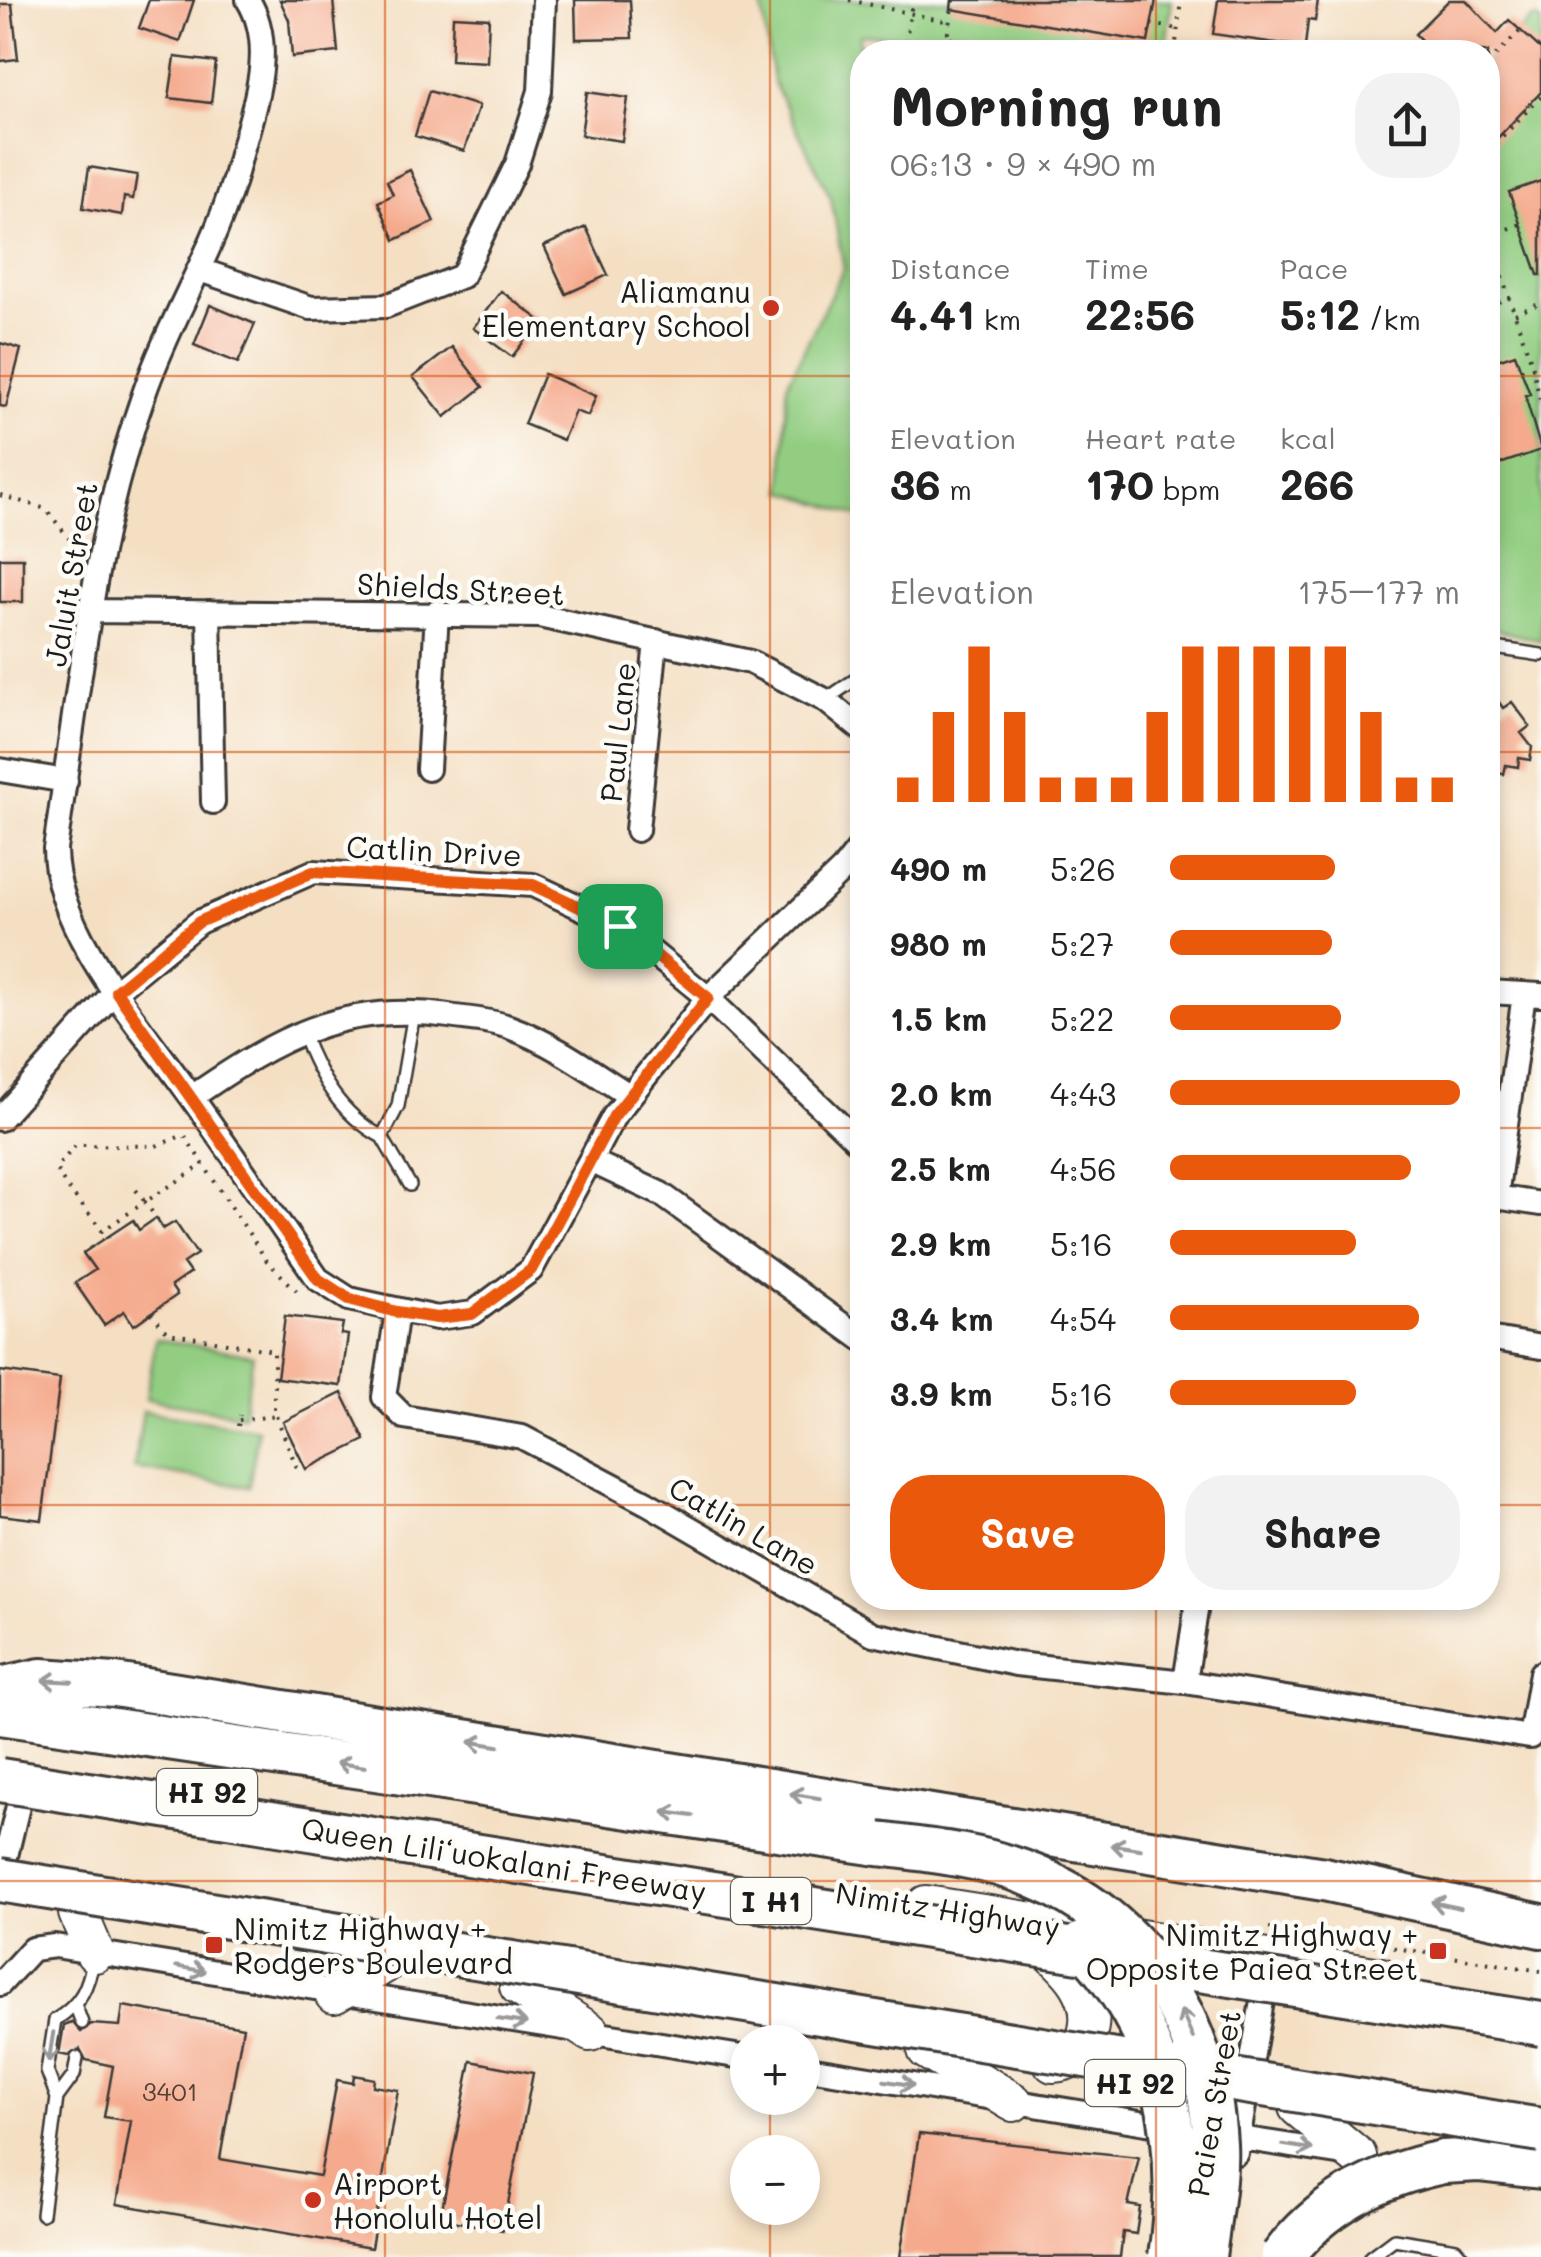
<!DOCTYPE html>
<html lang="en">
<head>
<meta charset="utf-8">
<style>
	:root { --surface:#fff; --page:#f2f2f2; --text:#222; --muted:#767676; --accent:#ea580c }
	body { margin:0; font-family:Mali,sans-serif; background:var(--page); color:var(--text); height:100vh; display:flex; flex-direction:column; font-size:38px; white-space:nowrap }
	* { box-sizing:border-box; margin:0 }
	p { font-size:32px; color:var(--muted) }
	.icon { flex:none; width:55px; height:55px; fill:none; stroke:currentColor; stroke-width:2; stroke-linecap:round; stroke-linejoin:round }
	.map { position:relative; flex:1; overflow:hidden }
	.details { position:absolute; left:850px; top:40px; width:650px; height:1570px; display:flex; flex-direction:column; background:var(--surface); border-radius:40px; box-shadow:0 5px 15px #0003 }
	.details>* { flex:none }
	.controls { position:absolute; left:730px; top:2025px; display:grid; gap:20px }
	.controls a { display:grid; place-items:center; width:90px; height:90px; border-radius:50%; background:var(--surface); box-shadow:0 5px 15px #0003; font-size:50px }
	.pin { position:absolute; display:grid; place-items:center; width:85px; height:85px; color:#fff; margin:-42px; border-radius:20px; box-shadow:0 5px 15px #0006 }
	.round { display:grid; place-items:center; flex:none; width:105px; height:105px; border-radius:40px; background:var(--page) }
	.head { display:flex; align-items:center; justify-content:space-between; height:170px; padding:0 40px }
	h1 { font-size:55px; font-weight:700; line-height:75px }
	.stats { display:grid; grid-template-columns:repeat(3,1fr); gap:15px; height:170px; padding:10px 40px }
	.stats div { display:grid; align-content:center }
	.stats b { font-size:42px; font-weight:700 }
	.stats small { font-size:28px; font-weight:400 }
	.stats p { font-size:28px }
	.chart { height:280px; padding:20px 40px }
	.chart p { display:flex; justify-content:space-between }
	.chart svg { width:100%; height:180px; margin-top:10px; stroke:var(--accent); stroke-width:6 }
	.primary-button { display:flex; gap:20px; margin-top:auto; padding:20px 40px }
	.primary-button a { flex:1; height:115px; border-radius:40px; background:var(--accent); color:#fff; font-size:40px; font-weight:700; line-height:115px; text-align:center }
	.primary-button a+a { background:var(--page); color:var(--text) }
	ul { padding:0 40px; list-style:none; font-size:32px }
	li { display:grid; grid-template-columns:160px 120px 1fr; align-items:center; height:75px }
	li i { height:25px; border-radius:12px; background:var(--accent) }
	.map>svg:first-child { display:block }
	.green { fill:#92cd81; stroke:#57744e; stroke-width:2.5 }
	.building { fill:#f5aa8d }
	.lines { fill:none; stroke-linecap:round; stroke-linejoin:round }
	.service-casing { stroke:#3c3935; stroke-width:16 }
	.minor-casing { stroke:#3c3935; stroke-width:28 }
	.primary-casing { stroke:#3c3935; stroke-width:42 }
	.motorway-casing { stroke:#3c3935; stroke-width:48 }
	.path { stroke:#3c3935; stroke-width:4; stroke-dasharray:2.5 8; stroke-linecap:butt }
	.service { stroke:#fff; stroke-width:11 }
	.minor { stroke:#fff; stroke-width:22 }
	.primary { stroke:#fff; stroke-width:38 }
	.motorway { stroke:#fff; stroke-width:42 }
	.motorway-bridge-casing { stroke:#3c3935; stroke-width:48; stroke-linecap:butt }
	.motorway-bridge { stroke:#fff; stroke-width:42 }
	.oneway { stroke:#999 }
	.route-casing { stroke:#fff; stroke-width:20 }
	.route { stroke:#ea580c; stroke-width:12 }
	.grid { fill:none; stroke:#d4530e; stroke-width:2.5; stroke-opacity:0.55 }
	.poi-dot { fill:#c8321e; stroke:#fdfcf7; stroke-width:4 }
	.labels { text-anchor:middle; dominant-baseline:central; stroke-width:9; stroke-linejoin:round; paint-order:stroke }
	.number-label { font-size:25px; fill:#524038 }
	.shield { fill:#fdfcf7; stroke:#605f5e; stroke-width:2.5 }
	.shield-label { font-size:28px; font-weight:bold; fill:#1c1c1c }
	.poi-label { font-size:30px; fill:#1c1c1c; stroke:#fdfcf7; text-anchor:end }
	.street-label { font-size:30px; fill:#1c1c1c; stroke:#fdfcf7 }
</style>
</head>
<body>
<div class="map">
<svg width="1541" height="2257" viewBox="0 0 1541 2257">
	<rect width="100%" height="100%" fill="#fdfcf7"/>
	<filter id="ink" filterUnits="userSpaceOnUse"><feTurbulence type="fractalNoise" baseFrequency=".01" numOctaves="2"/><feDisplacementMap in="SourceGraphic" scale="20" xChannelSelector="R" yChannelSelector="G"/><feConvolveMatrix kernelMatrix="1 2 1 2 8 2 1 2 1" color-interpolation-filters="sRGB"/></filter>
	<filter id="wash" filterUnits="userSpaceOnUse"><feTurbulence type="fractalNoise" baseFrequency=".0048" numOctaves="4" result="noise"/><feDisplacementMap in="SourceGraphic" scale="40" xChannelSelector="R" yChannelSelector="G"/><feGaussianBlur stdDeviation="2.25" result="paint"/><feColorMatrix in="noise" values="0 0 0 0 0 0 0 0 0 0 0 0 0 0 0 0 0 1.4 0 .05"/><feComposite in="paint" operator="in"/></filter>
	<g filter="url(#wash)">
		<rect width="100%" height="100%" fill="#f4dfc3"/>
		<!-- green -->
		<path class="green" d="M761 0H1172L1165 52H1074L860 34 851 200 862 202V517L783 491 787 384 844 268 831 198 773 81Z
			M1534 18 1541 22V641L1488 628V58Z
			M156 1339 253 1355 243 1415 146 1399Z
			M143 1411 258 1429 249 1487 134 1468Z"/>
		<g id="blocks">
			<!-- building -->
			<path class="building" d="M149 0H194L180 42 139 28Z
				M280 0H333L338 52 292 57 289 20Z
				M575 0H630L632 38 576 39Z
				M952 0H1156L1148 42 951 9Z
				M1218 0H1318L1315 21 1308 20 1305 47 1213 34Z
				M1449 0H1466L1497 33 1509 20 1541 49V92L1488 148V52H1446L1438 45 1432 51 1415 34Z
				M0 4H12L18 59 0 61Z
				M453 16 489 18 487 62 451 60Z
				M175 57 216 62 211 103 169 98Z
				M429 91 479 106 464 151 415 136Z
				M587 92 628 98 622 141 581 135Z
				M89 167 137 175 133 199 124 197 122 215 83 208Z
				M410 170 434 222 395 240 378 202 393 195 387 181Z
				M1541 181V275H1538L1509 192Z
				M586 227 608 275 566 294 544 246Z
				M501 291 540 320 512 357 473 328Z
				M210 305 255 324 238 363 194 345Z
				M0 343 21 349 6 407 0 406Z
				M452 347 483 387 445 417 413 377Z
				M1515 354 1530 394 1525 395 1541 450 1488 468V363Z
				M544 374 596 396 588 416 575 411 563 440 524 424Z
				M0 558H23V602H0Z
				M1488 686 1503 708 1512 702 1530 726 1521 733 1532 747 1530 760 1519 758 1518 767 1506 765 1504 774 1488 772Z
				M156 1218 163 1229 175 1222 197 1254 183 1263 190 1273 171 1286 177 1295 134 1325 124 1311 104 1325 75 1283 95 1270 83 1253 133 1220 139 1230Z
				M285 1316 343 1323 341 1334 348 1335 341 1386 277 1378Z
				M0 1371 60 1379 42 1520 0 1515Z
				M342 1393 365 1440 306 1469 283 1422Z
				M123 2006 243 2027 220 2159 320 2176 337 2080 353 2083 354 2075 374 2079 373 2086 398 2090 371 2248 117 2204 131 2121 104 2117 113 2066 86 2060 80 2049 68 2056 59 2054 64 2025 72 2022 81 2032 91 2024 120 2026Z
				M471 2061 533 2073 503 2230 440 2219Z
				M919 2134 1139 2157 1128 2205 1140 2207 1136 2234 1123 2232 1120 2257H900Z"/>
		</g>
	</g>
	<g filter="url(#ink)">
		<use href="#blocks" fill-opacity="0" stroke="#3c3935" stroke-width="2.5"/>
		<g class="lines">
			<!-- service casing -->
			<g class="service-casing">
				<path id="service" d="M1488 647 1541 655
					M825 700 862 675
					M302 1032C319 1077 340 1114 382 1137L398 1106 414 1013
					M382 1137 410 1185
					M76 2007 82 2023
					M57 2098 74 2075 77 2058
					M42 2214 57 2098 47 2071 55 2020C82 2003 88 1987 94 1957
					M1370 2257 1394 2239 1456 2249 1463 2257"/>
			</g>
			<!-- minor casing -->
			<g class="minor-casing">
				<path id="minor" d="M248 0C278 48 252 111 239 162 219 244 171 315 144 394 92 540 78 697 55 849 55 932 144 1030 190 1095 234 1156 275 1218 318 1279L349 1299 437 1318 473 1313 531 1270 614 1116 708 998 843 869 862 845
					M200 270 311 308 386 306 462 276 517 164 540 91 544 0
					M92 611 539 616 750 662 825 700 862 730
					M209 612 213 802
					M428 769 437 612
					M0 770 66 781
					M637 830 656 641
					M1488 992 1541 995
					M192 1097C276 1039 342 1001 449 1016 469 1019 490 1020 509 1027 553 1043 591 1071 630 1096
					M0 1119 115 991 199 922 313 872 533 885 620 926 708 998 862 1146
					M593 1162 661 1194 862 1339
					M1488 1196 1541 1204
					M1496 1197 1524 994
					M397 1312 384 1397 404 1417 522 1437 647 1503 873 1634 1016 1664 1185 1682 1530 1737 1541 1673
					M1488 1338 1541 1347
					M1185 1682 1198 1598
					M0 1881 25 1777
					M0 1984 32 1949 55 1946 748 2058
					M802 2067 1177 2128
					M1208 2133 1350 2155
					M1236 2153 1267 1972"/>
			</g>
			<!-- primary casing -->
			<g class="primary-casing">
				<path id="primary" d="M926 1905 1381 1977
					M78 1913 95 1953
					M1033 1937C1066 1964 1104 1997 1084 2043 1077 2057 1068 2062 1053 2063
					M519 1986 590 2032
					M334 1994 384 1964
					M927 2050 1013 2102
					M1298 2107 1357 2156"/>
			</g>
			<!-- motorway casing -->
			<g class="motorway-casing">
				<path id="motorway" d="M0 1689 41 1680 115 1685 1324 1879 1541 1926
					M0 1713 878 1844
					M1443 2162 1478 2160 1541 2167"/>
			</g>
			<!-- path -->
			<path class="path" d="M849 0 949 22
				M953 0 947 38 1021 52
				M1151 24 1178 29
				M904 52 912 3
				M1175 52 1181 0
				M1488 63 1521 30
				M1488 151 1541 97
				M1488 236 1521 224
				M1488 237 1532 364 1541 405
				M1498 302 1510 298
				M1515 314 1541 303
				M1521 370 1533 368
				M0 495 46 509 78 550
				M136 1190 145 1202 204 1164
				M164 1229 145 1202 102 1231C91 1213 58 1182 57 1167L76 1145 156 1146 184 1135 267 1261 302 1296
				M151 1313 168 1333 274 1351V1411L297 1468
				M239 1420 275 1416
				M238 1426 240 1415
				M1269 1928 1541 1971"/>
			<!-- service -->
			<use href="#service" class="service"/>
			<!-- minor -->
			<use href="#minor" class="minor"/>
			<!-- primary -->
			<use href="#primary" class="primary"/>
			<!-- motorway -->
			<use href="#motorway" class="motorway"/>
			<!-- motorway-bridge casing -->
			<g class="motorway-bridge-casing">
				<path id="motorway-bridge" d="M0 1780 1541 2024
					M878 1844C918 1849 959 1853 998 1864 1128 1900 1208 2011 1215 2144 1217 2180 1208 2221 1204 2257
					M0 1880 1541 2130
					M1082 1944C1166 2032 1187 2139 1170 2257
					M1282 2257C1322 2203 1379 2175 1443 2162"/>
			</g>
			<!-- motorway-bridge -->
			<use href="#motorway-bridge" class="motorway-bridge"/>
		</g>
		<!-- one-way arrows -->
		<defs><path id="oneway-shaft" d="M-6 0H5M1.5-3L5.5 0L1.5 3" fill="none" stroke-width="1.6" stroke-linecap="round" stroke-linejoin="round" transform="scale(2.5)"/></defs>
		<g class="oneway">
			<use href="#oneway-shaft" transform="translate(57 1681) rotate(-177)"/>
			<use href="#oneway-shaft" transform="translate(484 1744) rotate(-171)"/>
			<use href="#oneway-shaft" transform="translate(351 1765) rotate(-172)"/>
			<use href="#oneway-shaft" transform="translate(805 1796) rotate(-171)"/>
			<use href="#oneway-shaft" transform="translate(678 1814) rotate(-172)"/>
			<use href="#oneway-shaft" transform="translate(1126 1847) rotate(-171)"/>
			<use href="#oneway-shaft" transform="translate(1446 1905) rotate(-168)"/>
			<use href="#oneway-shaft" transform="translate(191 1969) rotate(10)"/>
			<use href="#oneway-shaft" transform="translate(512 2021) rotate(8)"/>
			<use href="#oneway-shaft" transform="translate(1187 2024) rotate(-113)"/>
			<use href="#oneway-shaft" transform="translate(51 2047) rotate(99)"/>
			<use href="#oneway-shaft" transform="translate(899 2083) rotate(9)"/>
			<use href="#oneway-shaft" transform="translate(1298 2147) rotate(9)"/>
		</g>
	</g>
	<g class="lines" filter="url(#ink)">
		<!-- route casing -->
		<g class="route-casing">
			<path id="route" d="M313 872 533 885 620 926 708 998 614 1116 531 1270 472 1314 437 1318 397 1312 349 1299 318 1279 116 991 199 922Z"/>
		</g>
		<!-- route -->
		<use href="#route" class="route"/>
	</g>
	<!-- grid -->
	<path class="grid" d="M385 0V2257M770 0V2042M1156 0V52M0 376H862M1488 376H1541M0 752H862M1488 752H1541M0 1128H862M1488 1128H1541M0 1505H862M1488 1505H1541M1156 1598V2257M0 1881H1541M770 2098V2152M770 2208V2257"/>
	<!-- markers -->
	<g class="poi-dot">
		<circle cx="771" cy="308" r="10"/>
		<rect x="204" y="1935" width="20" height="20" rx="5"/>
		<rect x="1428" y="1941" width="20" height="20" rx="5"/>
		<circle cx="313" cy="2200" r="10"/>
	</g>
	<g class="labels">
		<!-- number labels -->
		<g class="number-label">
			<text x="170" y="2091">3401</text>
		</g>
		<!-- shield labels -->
		<g class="shield">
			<rect x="157" y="1769" width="100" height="46" rx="8"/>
			<rect x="731" y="1878" width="80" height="46" rx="8"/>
			<rect x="1085" y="2060" width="100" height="46" rx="8"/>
		</g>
		<g class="shield-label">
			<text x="207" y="1792">HI 92</text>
			<text x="771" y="1901">I H1</text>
			<text x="1135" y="2083">HI 92</text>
		</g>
		<!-- poi labels -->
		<g class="poi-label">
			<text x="751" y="291">Aliamanu<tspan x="751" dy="34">Elementary School</tspan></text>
			<text x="234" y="1928" text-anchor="start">Nimitz Highway +<tspan x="234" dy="34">Rodgers Boulevard</tspan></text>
			<text x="1418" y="1934">Nimitz Highway +<tspan x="1418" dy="34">Opposite Paiea Street</tspan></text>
			<text x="333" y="2183" text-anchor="start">Airport<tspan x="333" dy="34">Honolulu Hotel</tspan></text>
		</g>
		<!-- street labels -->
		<g class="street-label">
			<text transform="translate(70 574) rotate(-80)">Jaluit Street</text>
			<text transform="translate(461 588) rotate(3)">Shields Street</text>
			<text transform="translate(617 732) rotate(-84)">Paul Lane</text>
			<text transform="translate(434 850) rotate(3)">Catlin Drive</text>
			<text transform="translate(744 1525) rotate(30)">Catlin Lane</text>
			<text transform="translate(504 1859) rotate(9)">Queen Liliʻuokalani Freeway</text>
			<text transform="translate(948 1909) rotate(9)">Nimitz Highway</text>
			<text transform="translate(1213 2103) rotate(-80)">Paiea Street</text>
		</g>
	</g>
</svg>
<div class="controls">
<a>+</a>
<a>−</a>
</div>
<div class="pin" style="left:620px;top:926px;background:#1e9e55"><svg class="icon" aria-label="arrive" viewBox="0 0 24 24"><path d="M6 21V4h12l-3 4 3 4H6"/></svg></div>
<section class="details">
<div class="head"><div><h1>Morning run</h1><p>06:13 · 9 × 490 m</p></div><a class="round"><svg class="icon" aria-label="share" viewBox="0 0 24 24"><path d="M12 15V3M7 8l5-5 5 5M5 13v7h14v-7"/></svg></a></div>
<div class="stats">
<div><p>Distance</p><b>4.41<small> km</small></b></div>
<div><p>Time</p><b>22:56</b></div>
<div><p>Pace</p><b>5:12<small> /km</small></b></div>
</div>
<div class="stats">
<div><p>Elevation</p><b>36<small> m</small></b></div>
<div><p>Heart rate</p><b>170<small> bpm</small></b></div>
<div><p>kcal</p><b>266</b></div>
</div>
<div class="chart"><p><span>Elevation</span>175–177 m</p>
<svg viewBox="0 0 160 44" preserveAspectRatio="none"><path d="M5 44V38M15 44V22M25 44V6M35 44V22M45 44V38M55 44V38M65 44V38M75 44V22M85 44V6M95 44V6M105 44V6M115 44V6M125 44V6M135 44V22M145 44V38M155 44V38"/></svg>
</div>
<ul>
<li><b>490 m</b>5:26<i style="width:57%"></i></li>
<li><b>980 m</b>5:27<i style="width:56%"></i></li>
<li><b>1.5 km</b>5:22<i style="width:59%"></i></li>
<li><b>2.0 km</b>4:43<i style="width:100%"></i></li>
<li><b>2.5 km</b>4:56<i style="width:83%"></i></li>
<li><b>2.9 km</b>5:16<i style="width:64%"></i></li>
<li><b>3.4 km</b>4:54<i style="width:86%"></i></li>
<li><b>3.9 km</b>5:16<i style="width:64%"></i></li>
</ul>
<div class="primary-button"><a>Save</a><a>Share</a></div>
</section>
</div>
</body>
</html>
